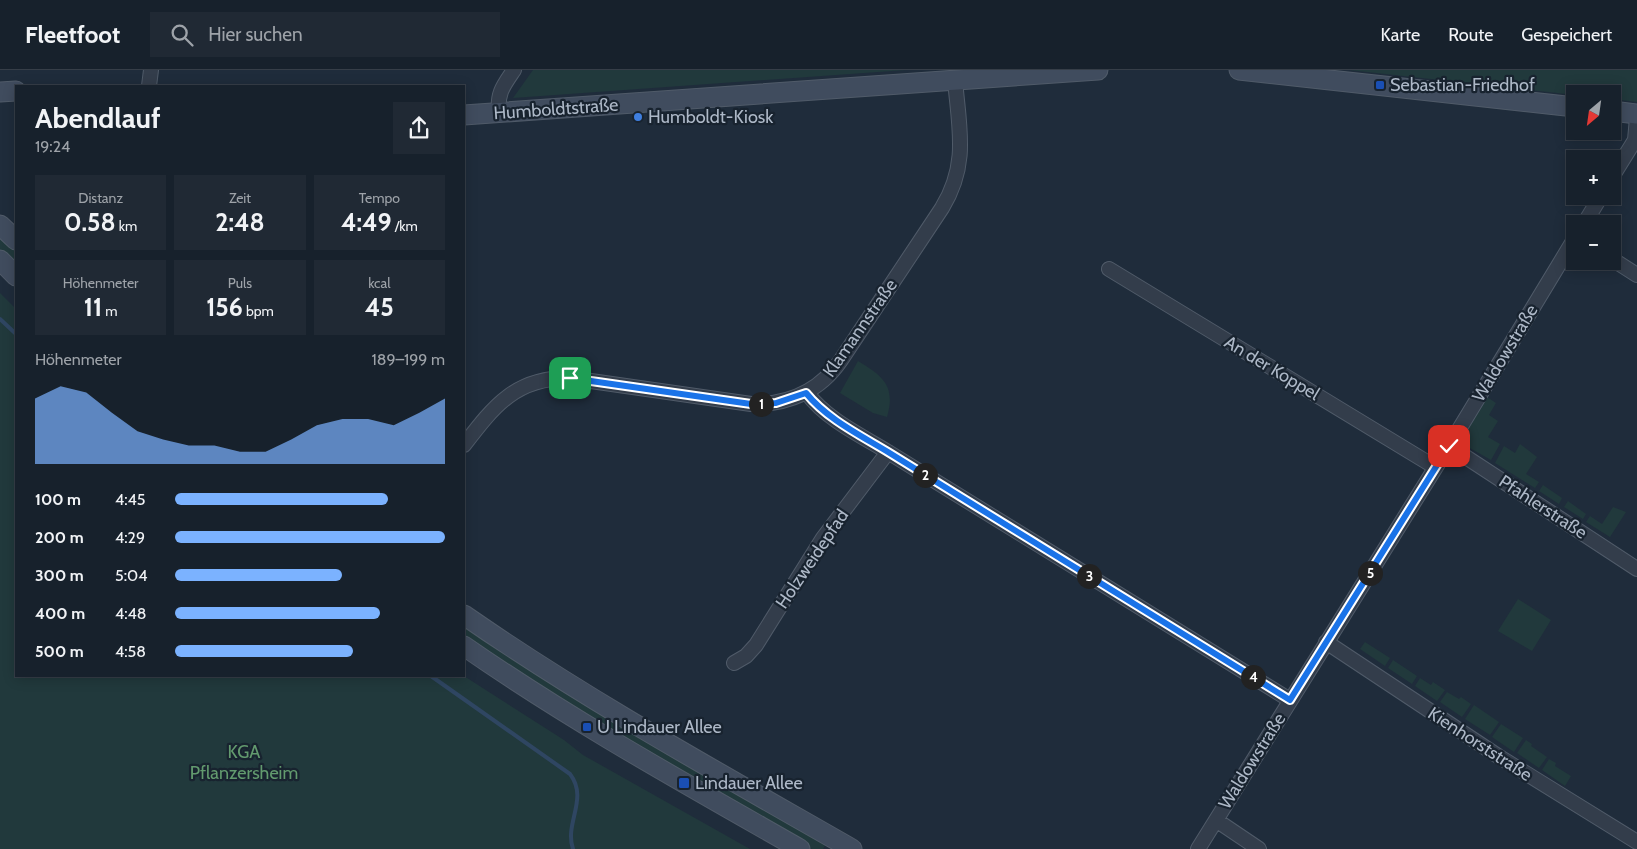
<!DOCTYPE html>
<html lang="de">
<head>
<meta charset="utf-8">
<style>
	:root { --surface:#17212c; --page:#202934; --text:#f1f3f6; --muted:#9ea3a9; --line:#363e48; --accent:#7bb2ff }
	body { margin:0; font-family:Cabin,sans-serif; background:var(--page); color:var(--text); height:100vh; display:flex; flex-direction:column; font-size:19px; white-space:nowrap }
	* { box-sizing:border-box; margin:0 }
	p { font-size:16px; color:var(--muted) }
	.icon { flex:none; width:28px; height:28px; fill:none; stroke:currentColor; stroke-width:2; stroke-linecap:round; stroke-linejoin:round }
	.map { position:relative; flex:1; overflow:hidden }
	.sheet { position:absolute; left:15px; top:15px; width:450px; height:592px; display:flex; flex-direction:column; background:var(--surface); border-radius:0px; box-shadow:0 2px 12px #0003,0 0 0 1px var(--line) }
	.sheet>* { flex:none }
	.needle { width:32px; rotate:209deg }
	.controls { position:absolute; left:1566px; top:15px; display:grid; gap:10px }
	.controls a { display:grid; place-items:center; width:55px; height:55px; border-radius:0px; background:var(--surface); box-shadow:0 2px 12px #0003,0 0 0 1px var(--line); font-size:25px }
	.pin { position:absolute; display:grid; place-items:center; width:42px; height:42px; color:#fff; margin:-21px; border-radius:10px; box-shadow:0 2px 8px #0006 }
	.km { position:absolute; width:25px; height:25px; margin:-12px; border-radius:50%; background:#222; color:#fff; font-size:14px; line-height:25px; text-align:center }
	.round { display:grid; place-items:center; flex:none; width:52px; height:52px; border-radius:0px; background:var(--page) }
	.summary { display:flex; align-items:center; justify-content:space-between; height:85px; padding:0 20px }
	h1 { font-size:28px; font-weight:700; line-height:38px }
	.stats { display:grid; grid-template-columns:repeat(3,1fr); gap:8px; height:85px; padding:5px 20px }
	.stats div { display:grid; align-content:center; border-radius:0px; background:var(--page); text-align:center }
	.stats b { font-size:25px; font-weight:700 }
	.stats small { font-size:14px; font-weight:400 }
	.stats p { font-size:14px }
	.chart { height:140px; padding:10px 20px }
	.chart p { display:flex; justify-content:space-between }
	.chart svg { width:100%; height:90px; margin-top:5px; fill:var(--accent); opacity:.7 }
	ul { padding:0 20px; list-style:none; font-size:16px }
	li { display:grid; grid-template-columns:80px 60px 1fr; align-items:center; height:38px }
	li i { height:12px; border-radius:6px; background:var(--accent) }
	header { display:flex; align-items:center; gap:30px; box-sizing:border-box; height:70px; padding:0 25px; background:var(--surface); border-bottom:1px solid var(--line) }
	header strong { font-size:24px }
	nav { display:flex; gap:28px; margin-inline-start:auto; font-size:18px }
	.search { width:350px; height:45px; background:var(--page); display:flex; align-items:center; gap:12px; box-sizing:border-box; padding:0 18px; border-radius:0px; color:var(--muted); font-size:19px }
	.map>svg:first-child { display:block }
	.green { fill:#21393c }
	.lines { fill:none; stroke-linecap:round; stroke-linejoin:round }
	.stream { stroke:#2f4662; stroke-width:4 }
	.street-casing { stroke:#505b69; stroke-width:16 }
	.secondary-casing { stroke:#505b69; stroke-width:21 }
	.street { stroke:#333d4b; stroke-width:14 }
	.secondary { stroke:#404c5e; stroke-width:19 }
	.route-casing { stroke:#fff; stroke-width:10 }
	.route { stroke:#1a73e8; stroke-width:6 }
	.transit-dot { fill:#1a4fb4; stroke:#18232f; stroke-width:2 }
	.shop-dot { fill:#3f7fe0; stroke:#18232f; stroke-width:2 }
	.labels { text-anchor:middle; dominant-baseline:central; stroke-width:4.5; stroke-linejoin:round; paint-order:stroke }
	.poi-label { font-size:18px; fill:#adb8c7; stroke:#18232f; text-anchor:start }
	.street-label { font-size:18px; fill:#adb8c7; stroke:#18232f }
	.park-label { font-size:18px; fill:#629a6e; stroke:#18232f }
</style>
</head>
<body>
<header>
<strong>Fleetfoot</strong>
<div class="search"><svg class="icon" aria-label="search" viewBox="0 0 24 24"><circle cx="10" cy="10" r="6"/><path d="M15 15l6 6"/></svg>Hier suchen</div>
<nav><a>Karte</a><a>Route</a><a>Gespeichert</a></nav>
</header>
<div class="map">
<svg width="1637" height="779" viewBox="0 0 1637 779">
	<rect width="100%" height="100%" fill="#1f2c3b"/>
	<!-- green -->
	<path class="green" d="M533 0H906L513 28Z
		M1349 0H1637V32L1613 29 1612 24 1575 25Z
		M0 163 16 179V198L0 182Z
		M0 223 16 239V606H464L564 670 583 685 750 779H0Z
		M858 291C883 306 896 316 887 347L873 343 840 323Z
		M1487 327 1496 333 1489 345 1498 351 1488 367 1500 374 1491 390 1468 377 1465 371 1467 361Z
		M1520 374 1537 387 1526 404 1539 412 1535 418 1495 393 1504 376 1515 383Z
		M1543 415 1562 428 1559 434 1539 421Z
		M1568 431 1586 444 1583 449 1564 437Z
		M1613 437 1626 442 1610 467 1586 452 1590 446 1602 454Z
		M1518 529 1551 550 1532 581 1498 561Z
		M464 554 827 772 823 779H812L638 680 464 570Z
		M1365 572 1390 588 1385 596 1360 579Z
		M1393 590 1417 606 1412 614 1388 598Z
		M1420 608 1431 615 1433 612 1445 620 1437 631 1415 616Z
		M1447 622 1459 629 1461 627 1471 634 1462 647 1440 632Z
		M1474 635 1499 652 1490 665 1465 649Z
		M1501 654 1523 668 1514 682 1492 667Z
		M1526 670 1532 674 1531 676 1547 687 1539 698 1517 683Z
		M1549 689 1556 693 1555 696 1571 706 1565 716 1542 700Z"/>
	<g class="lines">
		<!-- stream -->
		<path class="stream" d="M0 249 16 264
			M431 606 570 704C589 729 564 753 573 779"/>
		<!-- street casing -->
		<g class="street-casing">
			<path id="street" d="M149 16 151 0
				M499 43C497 23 503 16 514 0
				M1612 107 1635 70 1637 48
				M1584 154 1601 126
				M1612 189 1637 205
				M1109 199 1435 397
				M807 323C826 349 860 365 888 382L1290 630
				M464 375C494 336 516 307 570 308L751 334C788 335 820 321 841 290L942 138C969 94 959 58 955 10
				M1449 376 1637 499
				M1326 572 1498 686 1637 772
				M734 593 746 586 756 575 823 468 888 382
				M1216 750 1259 779
				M1198 779 1449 376 1575 168"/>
		</g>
		<!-- secondary casing -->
		<g class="secondary-casing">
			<path id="secondary" d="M1239 0 1575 37
				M0 22 16 21
				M1612 41 1637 44
				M464 45 1098 0
				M0 155 16 170
				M0 190 16 206
				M464 545C588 631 721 704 852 779
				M464 576C572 651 686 714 800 779"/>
		</g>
		<!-- street -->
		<use href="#street" class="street"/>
		<!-- secondary -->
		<use href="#secondary" class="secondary"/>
	</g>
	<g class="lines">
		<!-- route casing -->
		<g class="route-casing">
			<path id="route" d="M570 308 751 334 776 333 806 323C827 349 860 365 888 382L1290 630 1449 376"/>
		</g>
		<!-- route -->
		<use href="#route" class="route"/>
	</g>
	<!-- markers -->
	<g class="transit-dot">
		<rect x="1375" y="10" width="10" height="10" rx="2.5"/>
		<rect x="582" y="652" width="10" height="10" rx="2.5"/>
		<rect x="678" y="707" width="12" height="12" rx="2.5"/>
	</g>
	<circle class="shop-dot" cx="638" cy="47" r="5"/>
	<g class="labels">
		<!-- poi labels -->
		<g class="poi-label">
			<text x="1390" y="15">Sebastian-Friedhof</text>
			<text x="648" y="47">Humboldt-Kiosk</text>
			<text x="597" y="657">U Lindauer Allee</text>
			<text x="695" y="713">Lindauer Allee</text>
		</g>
		<!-- street labels -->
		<g class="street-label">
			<text transform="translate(556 39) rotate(-4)">Humboldtstraße</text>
			<text transform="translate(860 258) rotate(-55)">Klamannstraße</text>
			<text transform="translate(1505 283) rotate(-59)">Waldowstraße</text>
			<text transform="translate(1272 298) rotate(31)">An der Koppel</text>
			<text transform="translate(1543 437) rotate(33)">Pfahlerstraße</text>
			<text transform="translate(812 489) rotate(-56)">Holzweidepfad</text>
			<text transform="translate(1480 674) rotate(33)">Kienhorststraße</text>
			<text transform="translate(1252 691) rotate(-58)">Waldowstraße</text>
		</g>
		<!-- park labels -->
		<g class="park-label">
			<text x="244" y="682">KGA<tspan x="244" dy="21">Pflanzersheim</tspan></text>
		</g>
	</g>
</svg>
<div class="controls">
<a><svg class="needle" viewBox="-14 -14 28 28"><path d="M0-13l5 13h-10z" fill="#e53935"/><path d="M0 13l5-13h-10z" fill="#9ea3a9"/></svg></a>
<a>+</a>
<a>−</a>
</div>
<div class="pin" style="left:570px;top:308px;background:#1e9e55"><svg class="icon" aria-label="arrive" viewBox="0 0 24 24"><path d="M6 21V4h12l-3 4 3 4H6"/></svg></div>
<div class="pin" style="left:1449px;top:376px;background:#d93025"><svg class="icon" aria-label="check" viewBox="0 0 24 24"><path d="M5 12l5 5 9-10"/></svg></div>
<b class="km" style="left:761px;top:334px">1</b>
<b class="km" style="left:925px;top:405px">2</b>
<b class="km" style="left:1089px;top:506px">3</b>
<b class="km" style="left:1253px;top:607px">4</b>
<b class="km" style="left:1370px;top:503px">5</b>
<section class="sheet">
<div class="summary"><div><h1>Abendlauf</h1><p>19:24</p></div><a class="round"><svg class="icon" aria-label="share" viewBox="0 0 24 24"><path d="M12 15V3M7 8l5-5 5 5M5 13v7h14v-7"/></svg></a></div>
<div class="stats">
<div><p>Distanz</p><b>0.58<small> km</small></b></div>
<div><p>Zeit</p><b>2:48</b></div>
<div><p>Tempo</p><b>4:49<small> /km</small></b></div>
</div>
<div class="stats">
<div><p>Höhenmeter</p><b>11<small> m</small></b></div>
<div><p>Puls</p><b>156<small> bpm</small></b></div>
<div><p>kcal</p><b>45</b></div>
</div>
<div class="chart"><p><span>Höhenmeter</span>189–199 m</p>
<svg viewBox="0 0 160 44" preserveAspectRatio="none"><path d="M0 44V12L10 6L20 9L30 19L40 28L50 32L60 35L70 35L80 38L90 38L100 32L110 25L120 22L130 22L140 25L150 19L160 12V44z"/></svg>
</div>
<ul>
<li><b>100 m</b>4:45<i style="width:79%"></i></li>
<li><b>200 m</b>4:29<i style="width:100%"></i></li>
<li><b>300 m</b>5:04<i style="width:62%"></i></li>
<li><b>400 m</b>4:48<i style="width:76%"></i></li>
<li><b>500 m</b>4:58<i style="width:66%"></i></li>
</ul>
</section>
</div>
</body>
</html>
